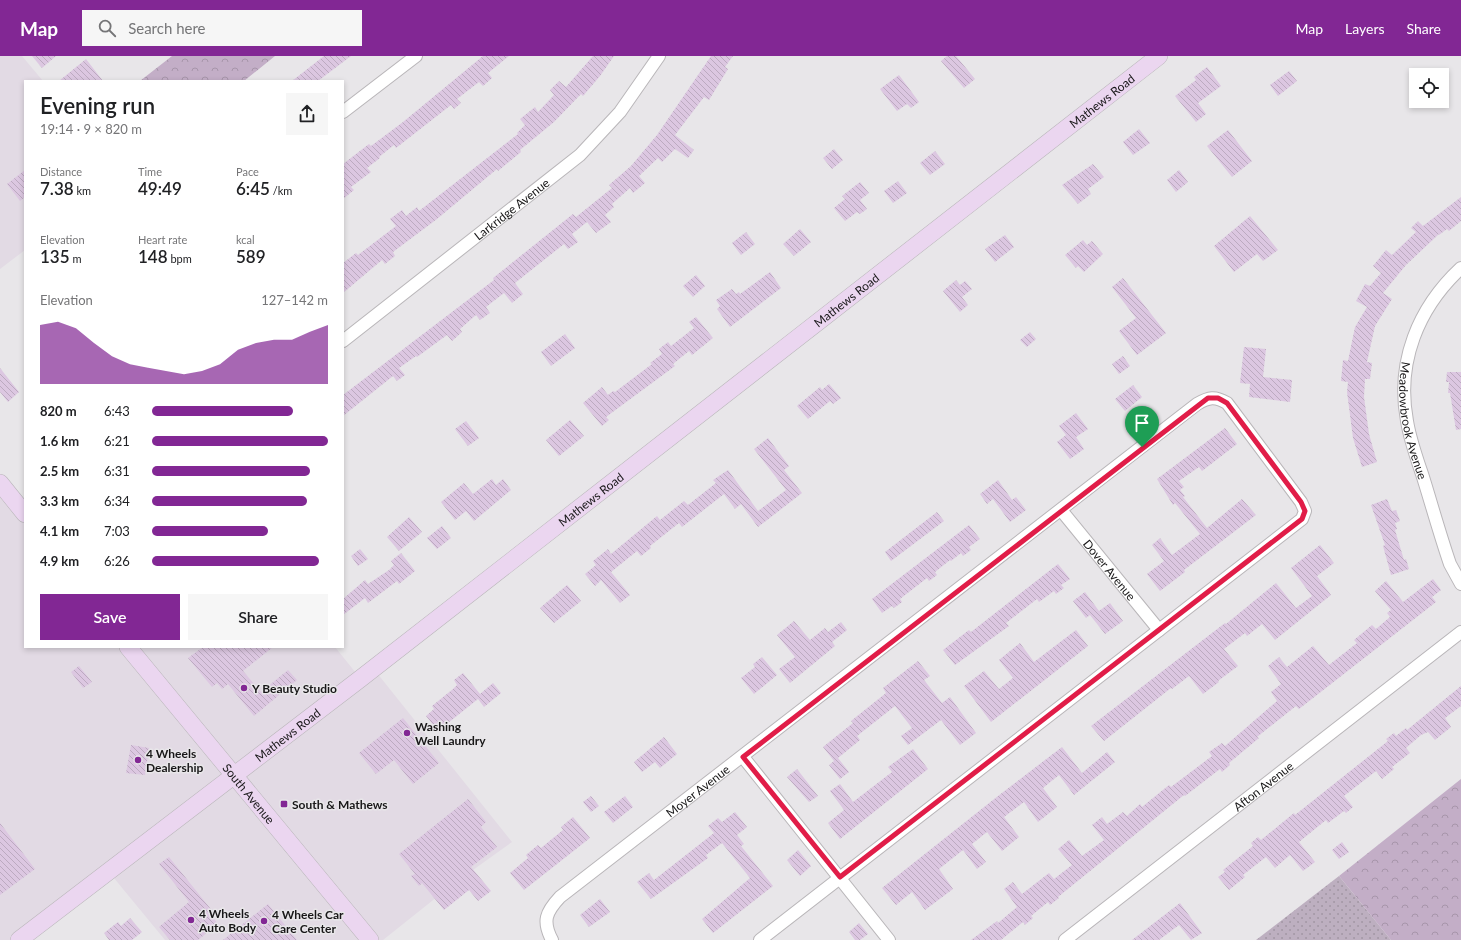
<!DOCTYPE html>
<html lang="en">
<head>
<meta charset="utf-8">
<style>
	:root { --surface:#fff; --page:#f6f6f6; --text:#202124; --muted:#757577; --accent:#822794 }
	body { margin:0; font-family:Lato,sans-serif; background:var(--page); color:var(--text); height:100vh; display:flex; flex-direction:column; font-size:15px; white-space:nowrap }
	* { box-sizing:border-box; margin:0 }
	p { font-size:13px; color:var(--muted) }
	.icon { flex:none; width:22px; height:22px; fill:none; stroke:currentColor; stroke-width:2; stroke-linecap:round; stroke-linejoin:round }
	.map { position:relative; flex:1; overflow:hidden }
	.panel { position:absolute; left:24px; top:24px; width:320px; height:568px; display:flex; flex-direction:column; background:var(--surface); border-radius:0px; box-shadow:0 2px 6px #0003 }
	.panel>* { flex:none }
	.controls { position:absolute; left:1409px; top:12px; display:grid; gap:8px }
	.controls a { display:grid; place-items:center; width:40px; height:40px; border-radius:0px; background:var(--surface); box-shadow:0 2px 6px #0003; font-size:20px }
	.pin { position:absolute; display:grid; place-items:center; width:34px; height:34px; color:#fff; margin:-41px -17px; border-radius:50% 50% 50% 0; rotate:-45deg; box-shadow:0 0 4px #0007 }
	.pin .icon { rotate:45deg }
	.round { display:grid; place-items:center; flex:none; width:42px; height:42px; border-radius:0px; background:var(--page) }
	.head { display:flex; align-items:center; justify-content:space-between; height:68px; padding:0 16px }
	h1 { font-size:22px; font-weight:600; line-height:30px }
	.stats { display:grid; grid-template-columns:repeat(3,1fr); gap:6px; height:68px; padding:4px 16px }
	.stats div { display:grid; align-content:center }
	.stats b { font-size:17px; font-weight:600 }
	.stats small { font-size:11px; font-weight:400 }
	.stats p { font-size:11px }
	.chart { height:112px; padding:8px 16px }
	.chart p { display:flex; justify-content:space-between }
	.chart svg { width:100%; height:72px; margin-top:4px; fill:var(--accent); opacity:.7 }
	.button { display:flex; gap:8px; margin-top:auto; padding:8px 16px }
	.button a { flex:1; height:46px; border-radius:0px; background:var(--accent); color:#fff; font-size:16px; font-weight:600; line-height:46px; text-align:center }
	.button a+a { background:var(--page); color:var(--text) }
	ul { padding:0 16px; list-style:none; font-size:13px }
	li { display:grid; grid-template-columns:64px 48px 1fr; align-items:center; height:30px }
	li i { height:10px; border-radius:5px; background:var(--accent) }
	header { display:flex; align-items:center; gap:24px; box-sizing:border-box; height:56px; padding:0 20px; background:var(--accent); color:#fff }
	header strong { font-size:19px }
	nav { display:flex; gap:22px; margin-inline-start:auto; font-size:14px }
	.search { width:280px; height:36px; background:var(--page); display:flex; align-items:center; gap:10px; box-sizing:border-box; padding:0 14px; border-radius:0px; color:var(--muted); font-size:15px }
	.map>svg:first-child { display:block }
	.built { fill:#e2dae4 }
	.grass { fill:url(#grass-dots) }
	.forest { fill:url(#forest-crowns) }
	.building { fill:url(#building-back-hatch) }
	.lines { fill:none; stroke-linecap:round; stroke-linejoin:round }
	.street-casing { stroke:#b9b6b9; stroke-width:14 }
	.secondary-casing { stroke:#b9b6b9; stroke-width:18 }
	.street { stroke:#fff; stroke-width:12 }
	.secondary { stroke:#ebd6f0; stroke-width:17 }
	.route-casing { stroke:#fff; stroke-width:8 }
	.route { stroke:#e11d48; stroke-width:5 }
	.poi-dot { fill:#822794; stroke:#e8e6e9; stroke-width:1.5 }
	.labels { text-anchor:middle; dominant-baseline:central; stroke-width:3; stroke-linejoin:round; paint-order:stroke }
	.street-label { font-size:12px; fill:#181718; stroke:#e8e6e9 }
	.poi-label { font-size:12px; font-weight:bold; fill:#181718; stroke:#e8e6e9; text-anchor:start }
</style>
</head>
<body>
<header>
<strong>Map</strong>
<div class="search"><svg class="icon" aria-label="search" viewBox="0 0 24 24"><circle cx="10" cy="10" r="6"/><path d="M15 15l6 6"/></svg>Search here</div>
<nav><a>Map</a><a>Layers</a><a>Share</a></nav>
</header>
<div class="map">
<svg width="1461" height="884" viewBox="0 0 1461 884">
	<defs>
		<pattern id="grass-dots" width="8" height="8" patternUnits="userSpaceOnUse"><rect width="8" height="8" fill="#bdafc0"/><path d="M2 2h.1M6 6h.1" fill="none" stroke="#a296a4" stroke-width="1.8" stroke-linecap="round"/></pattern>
		<pattern id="forest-crowns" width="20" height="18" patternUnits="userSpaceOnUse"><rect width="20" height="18" fill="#c3aec7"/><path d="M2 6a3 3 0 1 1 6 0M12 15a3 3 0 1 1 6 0" fill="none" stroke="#a795aa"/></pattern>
		<pattern id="building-back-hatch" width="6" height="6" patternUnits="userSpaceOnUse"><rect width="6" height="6" fill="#dcc7e1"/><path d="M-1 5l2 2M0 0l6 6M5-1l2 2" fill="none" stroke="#bcaac0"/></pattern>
	</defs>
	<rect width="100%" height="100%" fill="#e8e6e9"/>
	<!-- built -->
	<path class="built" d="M0 0H22L43 25H25V194L0 213Z
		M0 427 25 458V591H335L360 622 373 612 512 786 452 829 383 884H165L109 816 19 884H0Z"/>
	<!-- grass -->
	<path class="grass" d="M1339 820 1391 884H1256Z"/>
	<!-- forest -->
	<path class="forest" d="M172 0H275L244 25H140Z
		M1461 723V884H1391L1339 820Z"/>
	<!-- building -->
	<path class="building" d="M32 0H56L42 12Z
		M324 0H351L318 25H292Z
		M483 0H509L488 17 492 22 483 30 479 26 457 43 461 47 454 53 451 49 396 92 394 89 379 101 380 102 367 112 371 116 351 131 354 134 343 143V108L369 88 371 90 403 66Z
		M593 0H614L600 20 583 40 581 38 554 66 520 94 521 96 498 115 497 113 437 163 393 196 395 200 385 208 382 204 343 237V207L356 197 358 199 396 170 390 163 402 154 406 160 417 151 419 155 518 78 517 77 525 69 520 63 535 51 538 56 554 39 550 34 559 25 566 31Z
		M711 0H733L725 11 728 13 709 44 704 41 675 79 694 94 688 102 675 93 662 106 658 102 639 120 645 127 633 137 630 132 612 148 614 151 605 159 611 166 596 177 587 166 572 178 578 186 568 193 564 188 515 227 523 238 512 247 504 237 486 251 490 257 480 264 476 259 460 273 462 276 452 285 447 279 417 301 416 300 399 312 405 319 397 325 393 320 343 360V339L494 224 493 222 573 158 576 161 612 132 609 129 631 110 657 79Z
		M947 0H956L975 23 964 32 941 5Z
		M86 3 103 25H59Z
		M1207 11 1221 30 1198 47 1206 58 1196 66 1175 40 1196 24 1194 21Z
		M1289 15 1297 25 1278 40 1270 29Z
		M899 19 919 46 911 52 907 48 897 55 880 33Z
		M1139 73 1150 87 1133 99 1123 86Z
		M1228 74 1252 105 1232 121 1207 90Z
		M834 93 843 104 832 113 823 102Z
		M935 95 945 108 930 119 920 107Z
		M1093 108 1104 121 1088 133 1091 138 1078 148 1062 129Z
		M25 114V141L20 145 7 128Z
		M1179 114 1188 126 1176 136 1167 124Z
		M898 125 907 137 893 147 884 135Z
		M860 126 869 137 860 144 867 153 860 158 857 156 845 165 834 152 845 143 842 140Z
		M1461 141V165L1449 175 1447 173 1439 179V178L1406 209 1383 237 1392 243 1375 270 1367 306 1372 307 1370 323H1365L1364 341 1369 378 1377 406 1362 411 1353 382 1347 336 1348 326 1341 325 1343 304 1348 305 1355 271 1367 251 1356 245 1365 228 1370 230 1381 217 1373 210 1386 194 1392 199 1416 176 1411 172 1418 165 1423 170Z
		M1250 160 1278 194 1263 205 1257 198 1234 216 1214 190Z
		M800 173 811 186 794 200 783 188Z
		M746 176 755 188 741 199 732 187Z
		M1005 179 1014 191 995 206 985 193Z
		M1083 184 1087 189 1092 185 1103 198 1084 216 1078 210 1076 212 1065 199Z
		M770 216 781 232 730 271 717 253 720 250 716 244 732 233 736 238 739 236 740 238Z
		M696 219 705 230 693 241 683 230Z
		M1123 222 1166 277 1137 299 1119 275 1136 262 1112 231Z
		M956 224 960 229 965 225 972 233 962 241 968 249 960 256 943 235Z
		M696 261 713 282 692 299 689 295 673 308 675 310 606 361 609 364 602 370 583 347 602 331 608 339 613 335 615 336 652 308 650 307 662 298 659 293 668 286 671 290 694 272 689 266Z
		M1030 276 1036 283 1027 291 1020 284Z
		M565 278 575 292 551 310 541 296Z
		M1244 291 1266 293 1263 321 1292 324 1290 346 1249 341 1250 328 1240 327Z
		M1123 300 1130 310 1119 318 1112 308Z
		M0 312 19 336 8 346 0 336Z
		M1447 316H1461V373L1456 374 1450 337H1448L1449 326H1446Z
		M829 328 841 342 833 348 830 345 808 363 797 350 820 331 822 334Z
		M1133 329 1142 341 1125 355 1115 343Z
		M1076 357 1088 373 1076 381 1084 393 1070 403 1057 386 1066 379 1059 370Z
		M570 364 584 380 559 400 546 384Z
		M466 365 479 382 468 390 455 373Z
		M1225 372 1237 388 1202 415 1199 411 1179 425 1184 431 1180 434 1185 440 1183 441 1207 472 1242 443 1256 459 1184 514 1185 516 1160 535 1147 518 1164 505 1152 489 1160 482 1172 499 1200 478 1175 447 1173 449 1157 423Z
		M768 382 789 410 784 414 802 437 758 471 741 448 735 453 724 438 682 471 679 467 650 490 651 492 641 500 637 495 611 516 630 539 620 547 601 524 595 530 585 518 596 509 593 505 608 493 611 498 657 460 660 464 684 445 688 449 716 427 713 424 728 414 758 455 786 434 754 393Z
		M492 423 496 429 503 423 511 434 474 465 466 455 455 464 441 446 464 427 473 438Z
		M998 424 1012 444 1016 441 1026 454 1010 466 993 443 987 448 980 438Z
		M1387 443 1392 455 1396 454 1400 465 1395 467 1397 473 1395 474 1404 504 1406 503 1409 513 1391 519 1383 490 1385 489 1371 449Z
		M937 456 944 465 891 505 885 496Z
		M409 461 422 476 399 495 387 481Z
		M969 469 980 483 969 491 971 494 963 500 961 497 951 505 950 504 935 516 937 519 929 525 927 522 900 543 902 546 894 552 892 550 882 557 872 543Z
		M442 470 451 482 437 493 427 482Z
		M1320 489 1334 507 1317 520 1331 539 1275 584 1262 568 1247 580 1245 577 1224 593 1238 610 1218 625 1219 626 1203 638 1189 620 1172 633 1171 632 1104 685 1091 670 1225 567 1226 568 1276 527 1296 552 1312 540 1291 512Z
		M360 493 368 503 358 510 351 500Z
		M401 497 415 515 399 528 397 525 368 547 365 542 343 559V543L365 524 368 528 389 514 394 509 391 505Z
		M1058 508 1070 523 1061 529 1064 532 1056 538 1054 535 1039 546 1037 543 1006 567 1009 570 955 609 943 594 969 574 971 576Z
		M1433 523 1441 534 1432 541 1436 546 1299 653 1296 650 1257 681 1259 682 1229 707 1230 709 1222 716 1220 713 1185 740 1184 739 1058 841 1059 842 1050 849 1048 846 1031 860 1033 862 1025 869 1023 866 1001 884H971L997 865 998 867 1017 851 1004 833 1013 826 1022 838 1049 817 1054 823 1072 809 1058 793 1069 784 1082 800 1104 784 1092 769 1102 761 1107 768 1123 756 1127 760 1140 748 1142 751 1169 729 1171 731 1212 700 1209 696 1222 687 1225 690 1277 645 1271 636 1281 628 1268 610 1279 601 1287 611 1313 590 1329 609 1357 587 1354 584 1372 569 1376 573 1390 561 1387 557 1391 554 1375 535 1386 525 1403 546Z
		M567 529 581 545 554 567 540 552Z
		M1085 536 1099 555 1110 547 1123 565 1105 578 1090 559 1086 562 1073 545Z
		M794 565 810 584 825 572 828 576 841 566 847 574 832 586 835 590 790 627 779 613 795 601 777 579Z
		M1076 574 1088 590 991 666 964 630 984 615 999 633 1013 622 999 604 1020 587 1034 606Z
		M203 591H273L243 615 261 636 288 614 297 624 254 660 228 628 222 633 217 627 212 631 188 602Z
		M762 601 777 619 754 638 741 622 755 611 753 608Z
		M918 605 930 620 924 624 942 647 950 641 976 677 960 689 941 664 908 689 901 680 912 672 895 650 857 680 860 684 838 702 849 716 840 723 829 709 834 705 823 691 853 667 851 665 886 637 883 632Z
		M79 610 92 626 83 632 71 616Z
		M463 617 480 638 493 627 501 637 484 651 478 643 438 675 426 660 434 653 432 650 453 633 457 629 454 624Z
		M1461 630V650L1445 662 1451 671 1435 684 1428 676 1421 679 1406 692 1410 697 1392 711 1394 713 1382 723 1376 715 1344 740 1353 751 1346 757 1344 755 1328 767 1326 764 1299 786 1315 806 1303 815 1290 799 1275 812 1266 801 1243 819 1245 821 1229 834 1218 821 1225 816 1223 814 1253 790 1251 787 1258 781 1261 784 1294 757 1295 759 1388 685 1386 683 1394 677 1396 680 1406 672 1407 674Z
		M403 662 439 707 413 728 394 704 376 718 359 697Z
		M664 681 677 698 660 712 655 706 642 716 634 706Z
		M131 689 149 692 145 719 126 717Z
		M1062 691 1082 717 1107 696 1115 706 1074 739 1059 719 1043 732 1057 751 1038 766 1024 746 1004 761 1019 781 1002 795 987 776 972 788 986 806 977 813 963 794 939 813 953 833 925 854 912 836 896 849 882 832 998 740Z
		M913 693 928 713 840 783 828 767 844 754 830 735 840 728 853 746 892 716 888 711Z
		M797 713 818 740 809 746 787 721Z
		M591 740 599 750 591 756 583 746Z
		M625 740 633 751 613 767 604 756Z
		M468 743 486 766 481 771 497 791 471 811 491 835 478 845 469 834 444 854 422 827 419 830 411 820 415 818 399 798Z
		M735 756 747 771 737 779 744 788 741 790 773 830 713 877 702 863 750 822 722 787 706 799 708 802 651 843 637 826 649 817 654 824 714 777 708 770 718 762 722 766Z
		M573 761 590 782 524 834 510 817 528 802 526 799 538 789 541 792 563 774 561 771Z
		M0 767 35 813 0 839Z
		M1342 786 1349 796 1339 803 1332 794Z
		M798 794 811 810 800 820 787 804Z
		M169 801 214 857 211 859 218 868 198 884H170L159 871 189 846 159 808Z
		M600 843 610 856 589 871 580 859Z
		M1180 847 1202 877 1191 884 1179 869 1159 884H1132Z
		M268 848 297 884H223Z
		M130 862 142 876 132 884H109L104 877 118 866 121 870Z
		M859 867 868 878 860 884H855L849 876Z"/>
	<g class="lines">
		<!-- street casing -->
		<g class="street-casing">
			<g id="street">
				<path d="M343 56 416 0"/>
				<path id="s1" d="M1461 212C1418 252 1396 306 1407 365 1410 384 1417 403 1423 421 1432 450 1440 479 1450 508L1461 528"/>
				<path id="s2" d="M343 285 580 99 620 56 659 0"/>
				<path id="s3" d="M1061 454 1159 574"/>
				<path d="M743 701 889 884"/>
				<path id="s4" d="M552 884C542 865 546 856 560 841L1197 348C1209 341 1215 340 1227 347L1301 446 1305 455 1302 463 760 884"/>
				<path id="s5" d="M1065 884 1461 576"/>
			</g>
		</g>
		<!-- secondary casing -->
		<g class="secondary-casing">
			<g id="secondary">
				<path d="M0 427 25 458"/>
				<path id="s6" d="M128 591 370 884"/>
				<path id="s7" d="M19 884 360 623 1159 0"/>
			</g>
		</g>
		<!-- street -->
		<use href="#street" class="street"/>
		<!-- secondary -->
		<use href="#secondary" class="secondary"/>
	</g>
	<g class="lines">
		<!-- route casing -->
		<g class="route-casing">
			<path id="route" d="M1208 342H1218L1227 347 1301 446 1305 455 1302 463 840 821 743 701Z"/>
		</g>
		<!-- route -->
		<use href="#route" class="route"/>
	</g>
	<!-- markers -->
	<g class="poi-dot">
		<circle cx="244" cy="632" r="4"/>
		<circle cx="407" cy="677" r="4"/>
		<circle cx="138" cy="704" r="4"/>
		<rect x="280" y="744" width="8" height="8" rx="2"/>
		<circle cx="191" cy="864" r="4"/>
		<circle cx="264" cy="865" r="4"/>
	</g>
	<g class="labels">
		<!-- street labels -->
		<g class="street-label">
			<text stroke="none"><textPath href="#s7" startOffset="1370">Mathews Road</textPath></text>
			<text stroke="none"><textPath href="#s2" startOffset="214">Larkridge Avenue</textPath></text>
			<text stroke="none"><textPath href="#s7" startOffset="1046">Mathews Road</textPath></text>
			<text stroke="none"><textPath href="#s1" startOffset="170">Meadowbrook Avenue</textPath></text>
			<text stroke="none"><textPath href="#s7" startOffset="722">Mathews Road</textPath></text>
			<text stroke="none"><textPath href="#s3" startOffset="77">Dover Avenue</textPath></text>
			<text stroke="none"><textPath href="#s7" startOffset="338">Mathews Road</textPath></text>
			<text stroke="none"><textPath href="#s5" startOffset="251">Afton Avenue</textPath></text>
			<text stroke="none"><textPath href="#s4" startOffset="222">Moyer Avenue</textPath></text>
			<text stroke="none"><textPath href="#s6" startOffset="190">South Avenue</textPath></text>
		</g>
		<!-- poi labels -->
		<g class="poi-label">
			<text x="252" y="632">Y Beauty Studio</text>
			<text x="415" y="670">Washing<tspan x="415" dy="14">Well Laundry</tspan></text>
			<text x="146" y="697">4 Wheels<tspan x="146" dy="14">Dealership</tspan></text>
			<text x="292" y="748">South &amp; Mathews</text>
			<text x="199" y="857">4 Wheels<tspan x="199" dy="14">Auto Body</tspan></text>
			<text x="272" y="858">4 Wheels Car<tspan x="272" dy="14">Care Center</tspan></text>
		</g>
	</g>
</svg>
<div class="controls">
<a><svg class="icon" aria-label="locate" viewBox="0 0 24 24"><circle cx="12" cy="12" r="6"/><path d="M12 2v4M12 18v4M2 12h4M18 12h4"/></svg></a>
</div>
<div class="pin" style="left:1142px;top:391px;background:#1e9e55"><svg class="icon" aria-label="arrive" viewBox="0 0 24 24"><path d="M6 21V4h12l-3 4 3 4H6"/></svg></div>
<section class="panel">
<div class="head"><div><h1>Evening run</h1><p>19:14 · 9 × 820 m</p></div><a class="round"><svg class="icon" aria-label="share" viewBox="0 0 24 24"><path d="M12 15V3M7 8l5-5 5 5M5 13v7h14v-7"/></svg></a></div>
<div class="stats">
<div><p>Distance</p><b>7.38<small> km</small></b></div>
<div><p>Time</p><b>49:49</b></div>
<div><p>Pace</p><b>6:45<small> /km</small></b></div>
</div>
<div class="stats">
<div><p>Elevation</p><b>135<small> m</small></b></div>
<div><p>Heart rate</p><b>148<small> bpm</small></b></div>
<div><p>kcal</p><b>589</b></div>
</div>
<div class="chart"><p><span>Elevation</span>127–142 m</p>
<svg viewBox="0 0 160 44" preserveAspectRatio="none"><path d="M0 44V8L10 6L20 10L30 19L40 27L50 32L60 34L70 36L80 38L90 36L100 32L110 23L120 19L130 17L140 17L150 12L160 8V44z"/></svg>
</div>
<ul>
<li><b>820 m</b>6:43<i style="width:80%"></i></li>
<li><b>1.6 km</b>6:21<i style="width:100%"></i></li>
<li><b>2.5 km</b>6:31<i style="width:90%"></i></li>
<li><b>3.3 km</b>6:34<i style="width:88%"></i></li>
<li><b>4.1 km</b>7:03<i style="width:66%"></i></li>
<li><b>4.9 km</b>6:26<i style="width:95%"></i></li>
</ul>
<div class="button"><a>Save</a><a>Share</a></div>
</section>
</div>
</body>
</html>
